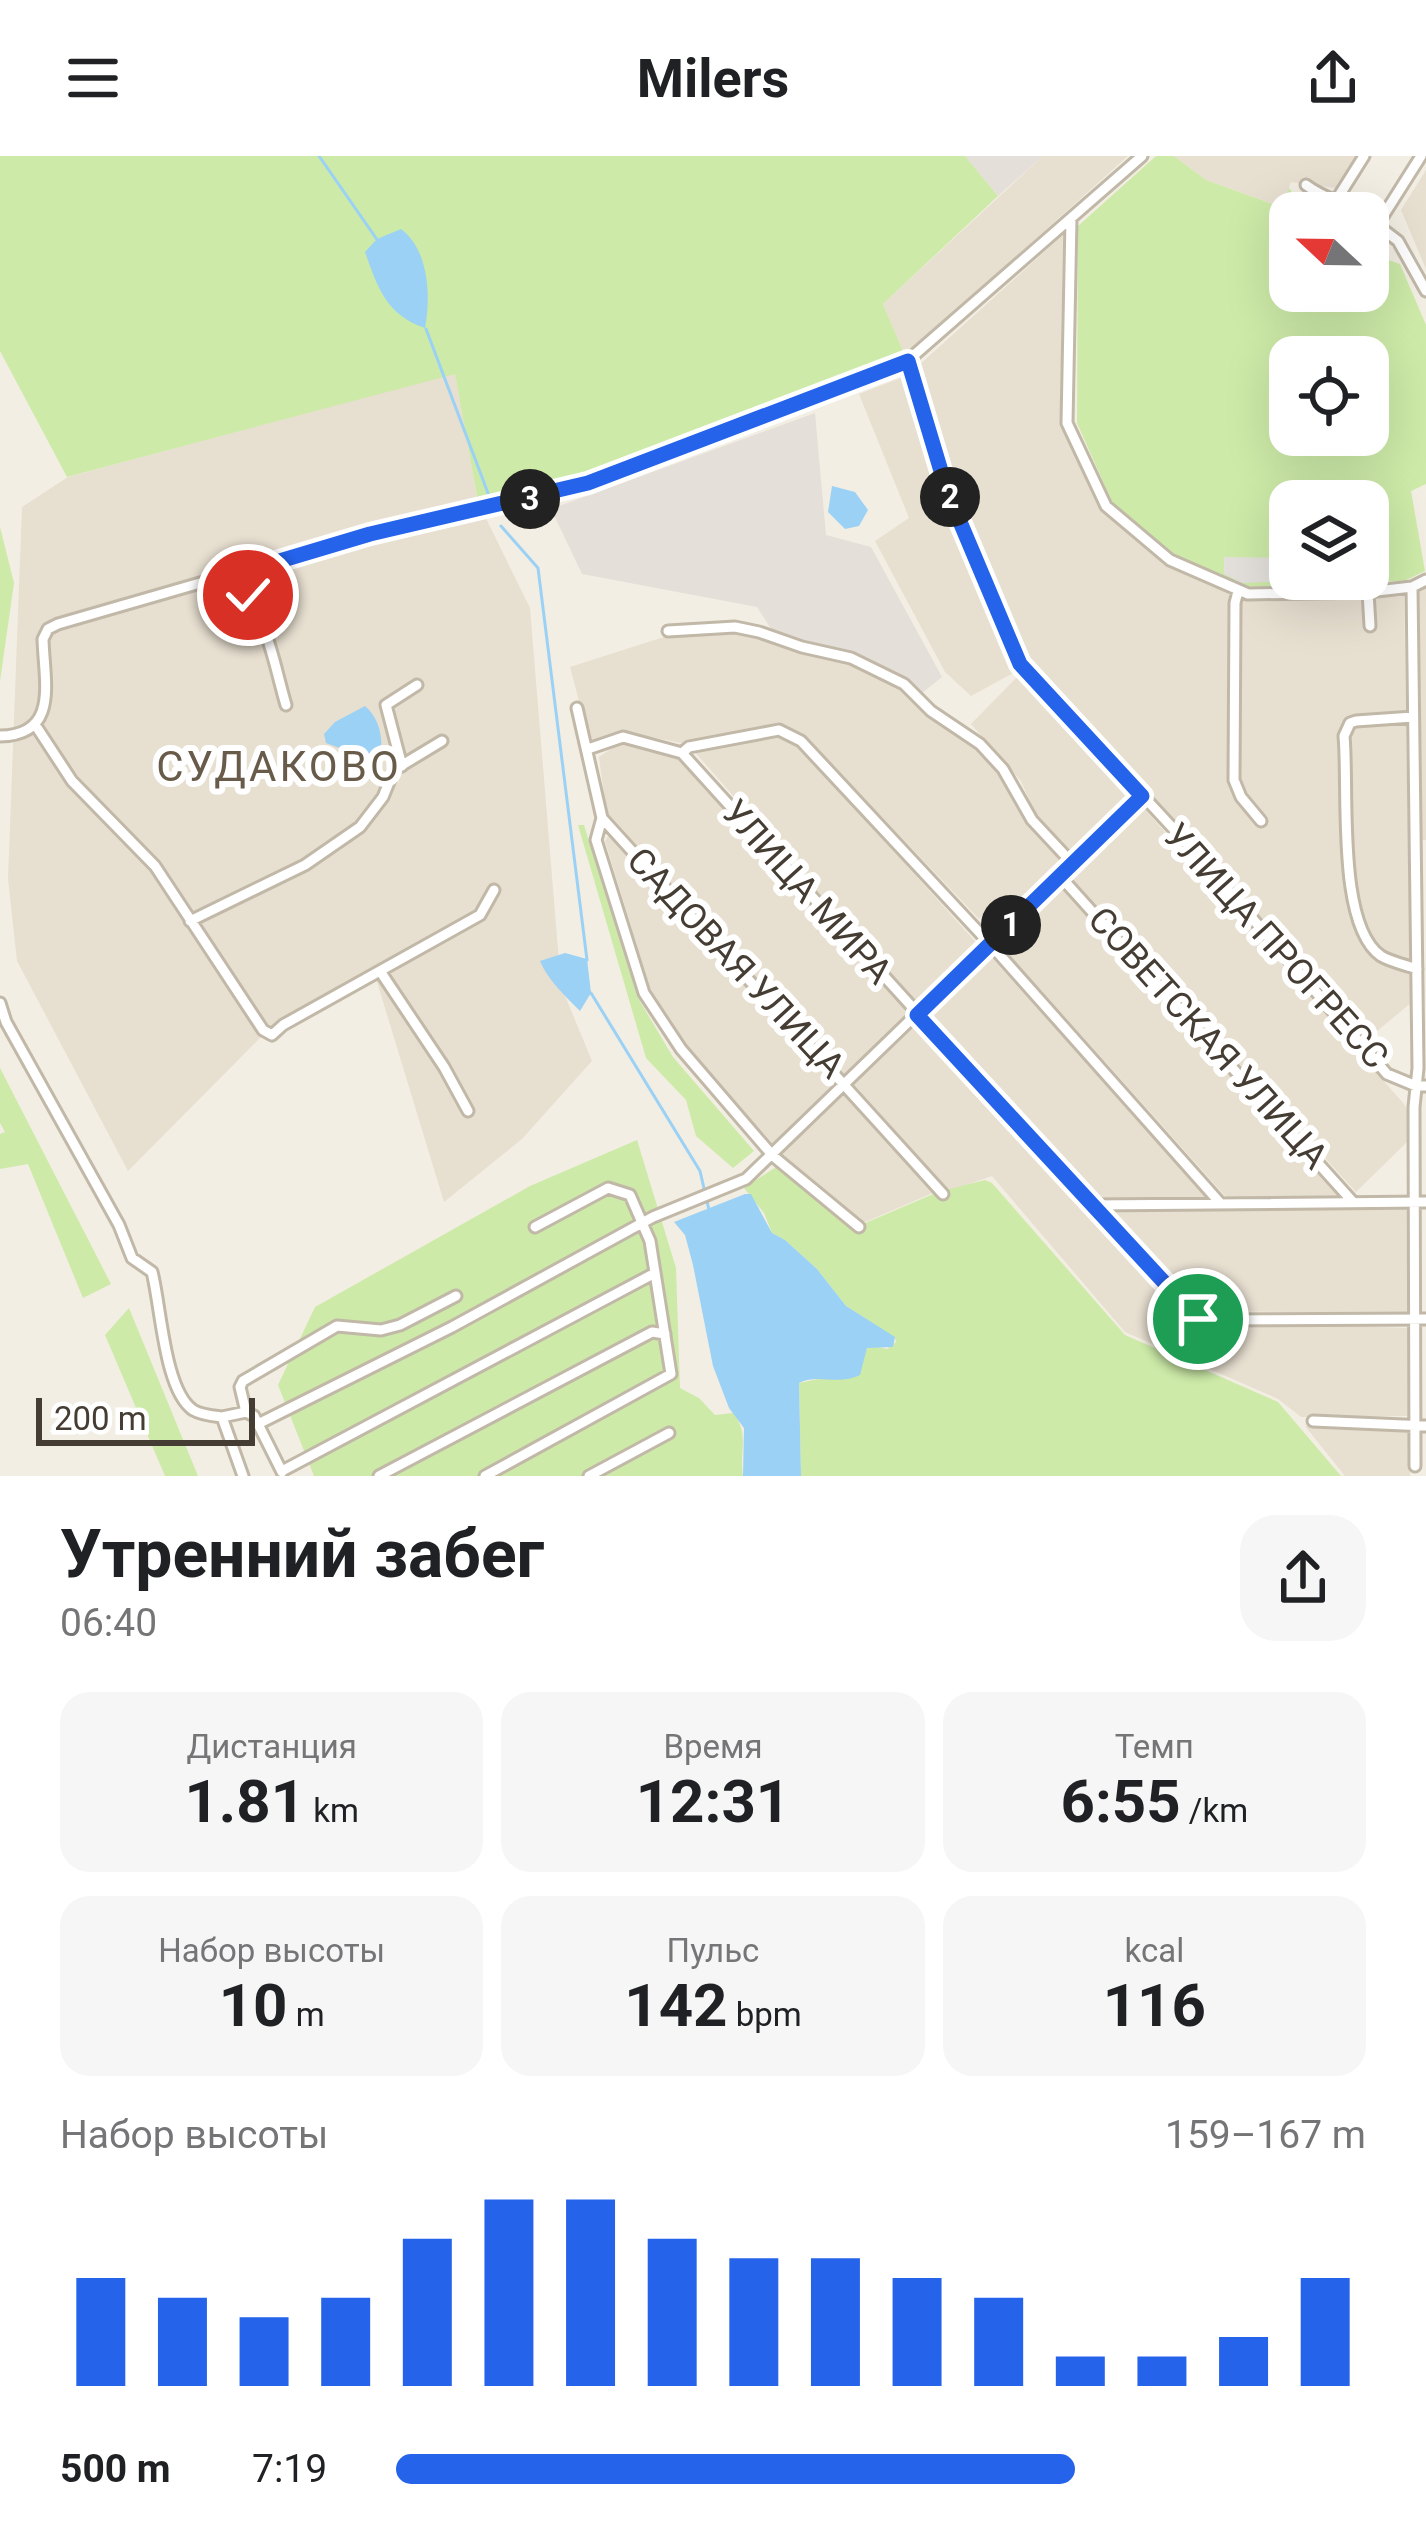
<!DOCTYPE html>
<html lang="ru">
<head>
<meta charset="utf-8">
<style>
	:root { --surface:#fff; --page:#f6f6f6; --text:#202124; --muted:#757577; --accent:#2563eb }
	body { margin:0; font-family:Roboto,sans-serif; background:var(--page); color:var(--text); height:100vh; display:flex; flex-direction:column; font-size:45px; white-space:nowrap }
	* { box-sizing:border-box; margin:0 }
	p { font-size:39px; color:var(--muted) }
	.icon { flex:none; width:66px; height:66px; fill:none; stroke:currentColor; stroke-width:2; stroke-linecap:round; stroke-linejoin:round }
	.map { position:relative; height:1320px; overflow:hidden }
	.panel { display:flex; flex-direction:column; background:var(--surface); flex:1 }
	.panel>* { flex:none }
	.needle { width:78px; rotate:292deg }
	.controls { position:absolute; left:1269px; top:36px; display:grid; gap:24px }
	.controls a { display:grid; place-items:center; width:120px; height:120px; border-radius:24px; background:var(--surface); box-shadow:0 12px 48px #0002; font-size:60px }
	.scale { position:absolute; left:36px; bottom:30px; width:219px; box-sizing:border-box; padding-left:12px; border:6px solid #453d33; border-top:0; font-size:33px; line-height:42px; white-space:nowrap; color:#453d33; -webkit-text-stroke:9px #fff; paint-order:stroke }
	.pin { position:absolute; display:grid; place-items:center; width:102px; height:102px; color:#fff; margin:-51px; border:6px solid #fff; border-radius:50%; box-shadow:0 3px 12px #0007 }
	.km { position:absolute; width:60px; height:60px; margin:-30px; border-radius:50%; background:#222; color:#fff; font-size:33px; line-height:60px; text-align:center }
	.round { display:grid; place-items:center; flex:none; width:126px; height:126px; border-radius:36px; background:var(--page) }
	.summary { display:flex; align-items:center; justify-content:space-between; height:204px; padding:0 60px }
	h1 { font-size:66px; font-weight:700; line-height:90px }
	.stats { display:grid; grid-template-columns:repeat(3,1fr); gap:18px; height:204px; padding:12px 60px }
	.stats div { display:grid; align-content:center; border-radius:30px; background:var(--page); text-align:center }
	.stats b { font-size:60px; font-weight:700 }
	.stats small { font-size:33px; font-weight:400 }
	.stats p { font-size:33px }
	.chart { height:336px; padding:24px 60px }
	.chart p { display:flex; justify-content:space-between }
	.chart svg { width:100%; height:216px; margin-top:12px; stroke:var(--accent); stroke-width:6 }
	ul { padding:0 60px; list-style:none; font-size:39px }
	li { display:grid; grid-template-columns:192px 144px 1fr; align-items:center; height:90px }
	li i { height:30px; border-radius:15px; background:var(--accent) }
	header { display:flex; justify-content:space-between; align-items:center; height:156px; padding:0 60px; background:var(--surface); font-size:54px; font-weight:700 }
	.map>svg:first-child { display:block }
	.residential { fill:#e7dfd0 }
	.industrial { fill:#e4dfd8 }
	.green { fill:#cdeaa8; fill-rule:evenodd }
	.parking { fill:#e3e0dc }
	.water { fill:#9ad1f5 }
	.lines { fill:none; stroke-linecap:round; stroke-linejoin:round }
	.stream { stroke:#9ad1f5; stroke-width:3 }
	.minor-casing { stroke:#c1b8a8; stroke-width:15 }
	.minor { stroke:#fff; stroke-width:9 }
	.route-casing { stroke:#fff; stroke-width:24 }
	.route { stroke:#2563eb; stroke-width:15 }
	.labels { text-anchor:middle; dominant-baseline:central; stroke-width:12; stroke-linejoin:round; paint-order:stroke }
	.street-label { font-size:36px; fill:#453d33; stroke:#fff }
	.quarter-label { font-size:42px; letter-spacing:3px; fill:#685b49; stroke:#fff }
</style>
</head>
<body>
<header><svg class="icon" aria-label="menu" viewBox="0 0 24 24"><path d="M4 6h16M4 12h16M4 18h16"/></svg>Milers<svg class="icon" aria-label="share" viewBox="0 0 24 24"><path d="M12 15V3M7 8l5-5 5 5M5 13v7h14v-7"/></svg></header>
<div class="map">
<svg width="1426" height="1320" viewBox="0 0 1426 1320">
	<rect width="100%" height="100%" fill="#f3eee3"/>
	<!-- residential -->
	<path class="residential" d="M1043 0H1128L905 200 883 148Z
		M1174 0H1356L1336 32 1291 26 1282 51 1206 24Z
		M1426 14V113L1401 54Z
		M1063 79 1060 267 1102 354 1166 410 1245 445 1404 440 1411 847 1365 885 1026 503 954 337 918 210Z
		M455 217 478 346 530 452 561 830 592 905 522 983 444 1046 374 816 264 878 128 1015 17 805 8 723 22 351 68 321Z
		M906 220 947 351 1017 515 971 540 945 516 875 385 909 362 859 238Z
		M1426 431V684H1421L1419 434Z
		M735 475 799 496 851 507 899 530 930 559 976 589 1005 624 1018 654 1068 706 1005 765 992 751 979 763 802 577 778 567 681 587 622 575 590 586 570 511 667 480Z
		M1018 520 1136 641 1074 699 1034 656 1021 625 971 568Z
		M779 579 795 586 982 793 918 850 693 594Z
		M623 585 678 601 911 858 844 918 606 655 599 601Z
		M1141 649 1404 948 1411 961V982L1356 1036 1068 720Z
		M611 676 839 928 775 990 685 888 650 832 605 685Z
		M1062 728 1343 1037 1341 1041H1226L1001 789Z
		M989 799 1210 1041 1093 1042 925 858Z
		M918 866 1187 1164 1409 1172V1260L1301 1261 1278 1243 1125 1176 992 1020 949 1035 853 927Z
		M847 934 935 1036 863 1067 781 998Z
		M1411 1052 1408 1157 1194 1155 1106 1058 1115 1053Z
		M1305 1270 1412 1272 1410 1320H1345Z"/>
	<!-- industrial -->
	<path class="industrial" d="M965 0H1043L998 40Z
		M815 257 826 379 871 391 942 521 922 537 910 526 855 496 816 490 773 476 757 451 582 418 551 353Z"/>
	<!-- green -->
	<path class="green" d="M0 0H965L998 40 883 148 905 200 550 329 478 346 455 218 67 321 0 195Z
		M1156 0H1174L1206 24 1281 51 1289 32 1307 57H1290V135H1368V97L1400 108 1426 169V328L1411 335 1425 415 1404 425 1243 431 1173 397 1113 348 1077 267 1078 70ZM1290 201H1368V279H1290ZM1290 345H1368V423H1290Z
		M0 371 14 427 0 525Z
		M584 669 638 842 673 901 754 995 733 1012 696 980 686 944 646 902 578 669Z
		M0 912 111 1128 83 1142 28 1008 0 1013V978L5 976 0 967Z
		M637 984 676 1112 680 1232 699 1242 715 1259 733 1257C750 1278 739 1295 743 1320H314L278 1229 315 1151 530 1030Z
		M779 1009 856 1071 938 1036 985 1024 992 1027 1125 1179 1278 1246 1341 1320H801L799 1227 861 1214 862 1201 869 1189 887 1193 896 1186 895 1182 846 1150 817 1113 785 1084 772 1077 764 1057 744 1032Z
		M129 1152 198 1320H165L105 1179Z"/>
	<!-- parking -->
	<path class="parking" d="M1224 401 1290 402V423L1320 424 1242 427 1224 418Z"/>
	<!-- water -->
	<path class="water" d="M401 73C429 94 431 140 425 172 387 159 378 133 365 96L377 83Z
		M832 330 855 336 868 354 859 370 845 373 828 356Z
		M365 550C379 562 384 582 380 600L351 616 343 610 345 594 326 587 324 578 335 566Z
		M565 797 587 803 591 837 580 855C565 840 548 824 540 805Z
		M745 1038H751L772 1077 785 1084 817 1113 846 1150 895 1181 893 1191 867 1192 860 1219C839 1230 817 1217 799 1227L801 1320H743L744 1272 729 1252 713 1210 693 1109 685 1079 674 1066Z"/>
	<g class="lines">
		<!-- stream -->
		<path class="stream" d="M319 0 378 85
			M426 173 491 345
			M501 370 538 412 587 804
			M591 837 700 1015 709 1054"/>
		<!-- minor casing -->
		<g class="minor-casing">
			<path id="minor" d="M1306 29C1323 42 1342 46 1360 57
				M1337 43 1364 0
				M1368 62 1398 85 1426 135
				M1071 63 1067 267 1106 350 1170 404 1248 438 1368 436 1412 431 1426 424
				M1378 68 1421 0
				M907 205 947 335 1020 507 1194 695 1387 918 1416 930H1426
				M229 420C266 450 273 505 286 549
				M1412 431 1418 912 1414 951 1415 1310
				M1238 435 1235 447 1234 624 1241 641 1261 665
				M1368 436 1370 470
				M668 475 735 471 759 476 802 491 851 502 904 528 931 555 980 588 1003 613 1032 664 1073 708
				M577 552 602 662 943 1038
				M1413 561 1356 565 1350 567 1344 580C1349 632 1336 769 1381 800 1391 806 1406 809 1417 813
				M36 570 72 625 155 710 263 874 272 879 283 869 480 759 494 734
				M0 580C60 579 44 525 43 483L48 473 58 468 370 378 564 335 905 207 1142 0
				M588 593 623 581 682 597 1192 1160 1198 1164 1426 1163
				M682 597 689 591 779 574 801 585 991 789 1221 1048
				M402 610 386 549 417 529
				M602 662 596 684 644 837 681 893 773 1000 859 1071
				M1060 720 1353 1046
				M190 765 305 709 360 671 383 641 394 614 442 585
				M380 815 444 911 468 955
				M0 847 6 866 119 1069 132 1102 152 1116C161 1150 164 1234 193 1254 201 1259 213 1260 222 1261L243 1320
				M1093 1049 1426 1046
				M246 1256 240 1231 243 1225 337 1170 381 1174 400 1169 456 1140
				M222 1261 246 1256 254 1260 282 1316
				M1313 1265 1426 1270
				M260 1267 452 1171 653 1061 746 1023 1142 640
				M282 1315 655 1117
				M379 1320 652 1176 665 1178
				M485 1320 671 1218 650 1085 630 1039 608 1032 535 1071
				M589 1320 669 1277"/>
		</g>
		<!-- minor -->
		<use href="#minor" class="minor"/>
	</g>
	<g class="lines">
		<!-- route casing -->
		<g class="route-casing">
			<path id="route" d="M248 439 229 420 370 378 588 327 908 205 947 335 1020 508 1142 640 917 859 1198 1163"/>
		</g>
		<!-- route -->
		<use href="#route" class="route"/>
	</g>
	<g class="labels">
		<!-- street labels -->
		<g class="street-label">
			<text transform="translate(807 736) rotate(48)">УЛИЦА МИРА</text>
			<text transform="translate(1276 790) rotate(48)">УЛИЦА ПРОГРЕСС</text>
			<text transform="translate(736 807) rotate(47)">САДОВАЯ УЛИЦА</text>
			<text transform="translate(1208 882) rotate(48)">СОВЕТСКАЯ УЛИЦА</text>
		</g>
		<!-- quarter labels -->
		<g class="quarter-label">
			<text x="279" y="610">СУДАКОВО</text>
		</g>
	</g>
</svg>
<div class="controls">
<a><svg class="needle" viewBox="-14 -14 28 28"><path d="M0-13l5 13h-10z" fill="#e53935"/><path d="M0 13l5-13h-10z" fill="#757577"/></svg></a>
<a><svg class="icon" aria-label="locate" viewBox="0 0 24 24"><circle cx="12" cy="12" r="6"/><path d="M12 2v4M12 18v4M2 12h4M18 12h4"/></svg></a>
<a><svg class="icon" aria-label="layers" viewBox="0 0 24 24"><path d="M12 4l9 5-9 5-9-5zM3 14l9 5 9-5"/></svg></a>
</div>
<div class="scale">200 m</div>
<div class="pin" style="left:1198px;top:1163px;background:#1e9e55"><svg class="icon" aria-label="arrive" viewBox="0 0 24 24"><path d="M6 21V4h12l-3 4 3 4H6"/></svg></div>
<div class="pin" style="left:248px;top:439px;background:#d93025"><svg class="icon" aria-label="check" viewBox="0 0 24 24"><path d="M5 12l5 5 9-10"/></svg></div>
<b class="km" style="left:1011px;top:769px">1</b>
<b class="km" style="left:950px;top:341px">2</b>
<b class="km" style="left:530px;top:343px">3</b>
</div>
<section class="panel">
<div class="summary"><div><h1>Утренний забег</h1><p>06:40</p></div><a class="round"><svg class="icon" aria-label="share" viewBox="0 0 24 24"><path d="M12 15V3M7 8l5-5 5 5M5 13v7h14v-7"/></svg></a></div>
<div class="stats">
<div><p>Дистанция</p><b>1.81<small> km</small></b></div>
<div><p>Время</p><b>12:31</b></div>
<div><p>Темп</p><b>6:55<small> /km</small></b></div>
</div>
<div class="stats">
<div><p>Набор высоты</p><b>10<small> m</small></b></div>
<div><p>Пульс</p><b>142<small> bpm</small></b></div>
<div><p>kcal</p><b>116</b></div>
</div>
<div class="chart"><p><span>Набор высоты</span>159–167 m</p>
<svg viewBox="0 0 160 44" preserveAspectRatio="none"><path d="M5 44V22M15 44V26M25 44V30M35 44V26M45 44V14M55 44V6M65 44V6M75 44V14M85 44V18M95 44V18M105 44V22M115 44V26M125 44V38M135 44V38M145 44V34M155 44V22"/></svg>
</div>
<ul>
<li><b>500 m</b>7:19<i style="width:70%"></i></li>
</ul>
</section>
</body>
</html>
